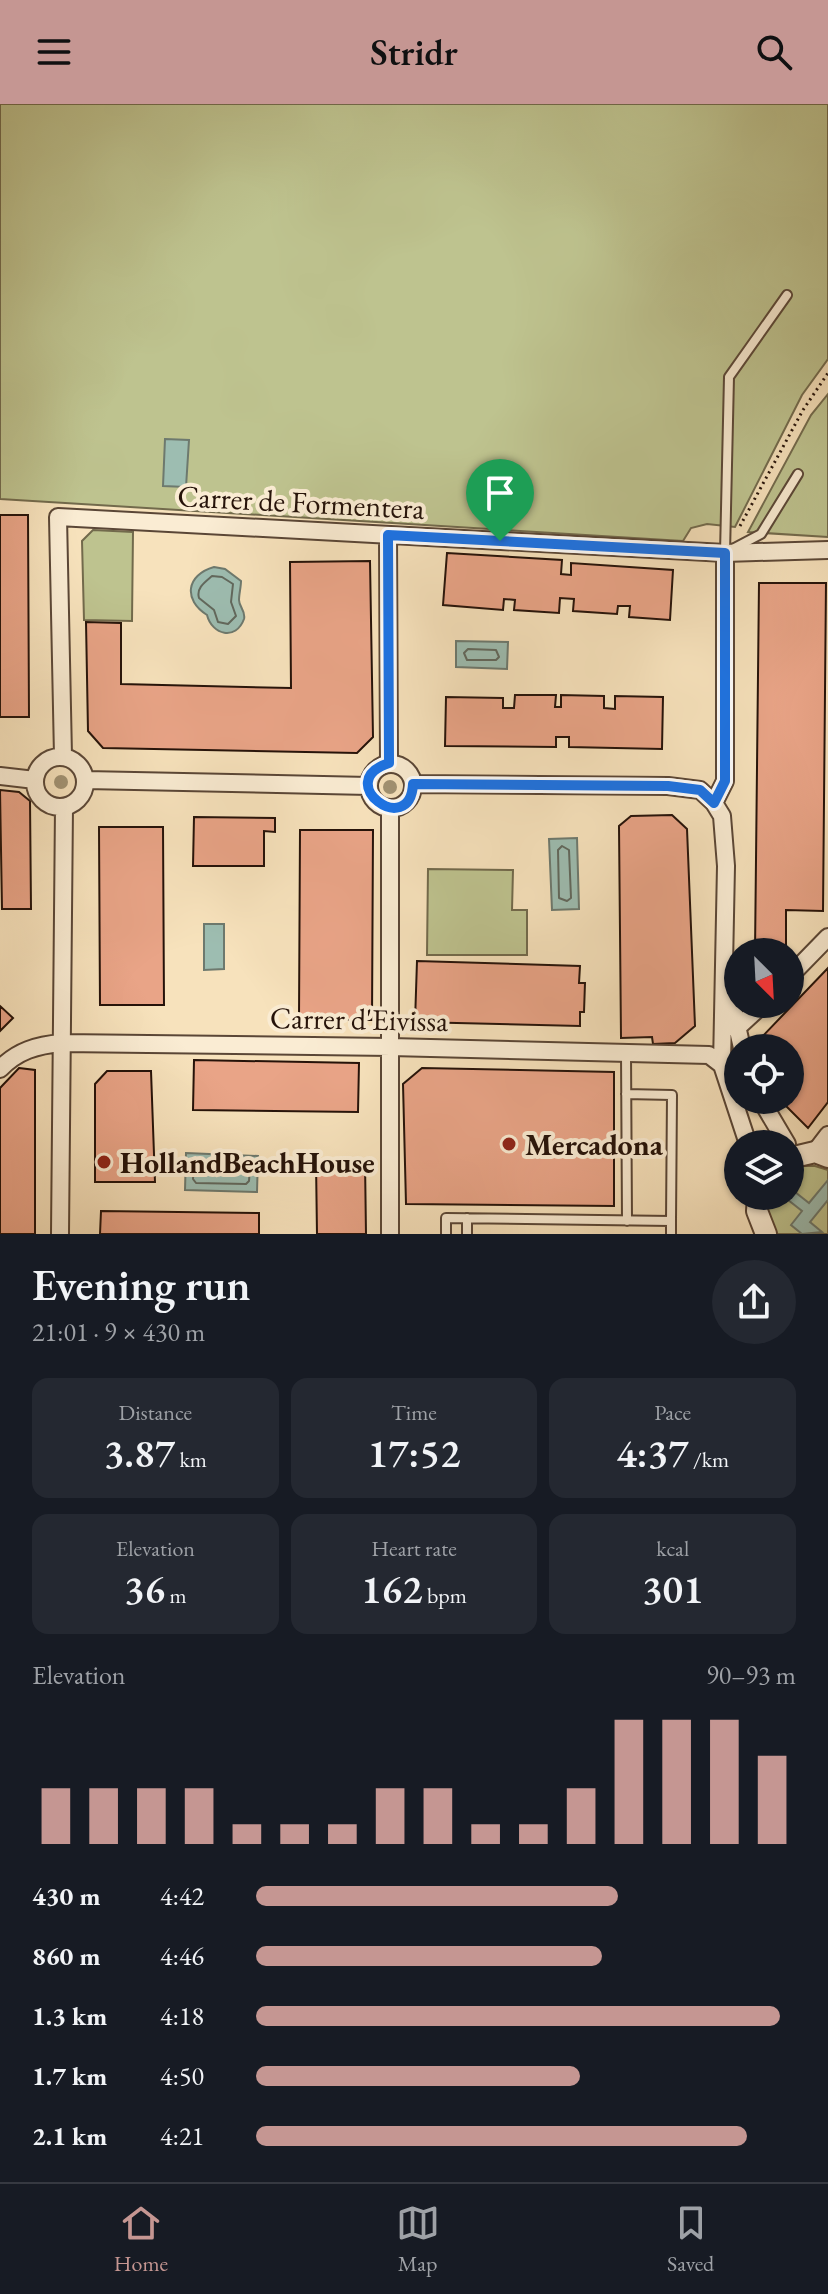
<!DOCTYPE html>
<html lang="en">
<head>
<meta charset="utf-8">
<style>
	:root { --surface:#171b24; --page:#242831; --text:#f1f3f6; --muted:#9ea1a6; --line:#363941; --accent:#c59692 }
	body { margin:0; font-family:"EB Garamond",serif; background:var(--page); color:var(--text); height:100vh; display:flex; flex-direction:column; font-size:30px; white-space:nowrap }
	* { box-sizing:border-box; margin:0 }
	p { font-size:26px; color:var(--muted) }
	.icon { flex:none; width:44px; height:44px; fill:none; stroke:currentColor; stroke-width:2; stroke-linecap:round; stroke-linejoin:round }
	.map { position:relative; height:1130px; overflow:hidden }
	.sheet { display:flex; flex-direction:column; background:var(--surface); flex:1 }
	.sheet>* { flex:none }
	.needle { width:52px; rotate:156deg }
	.controls { position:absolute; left:724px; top:834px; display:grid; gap:16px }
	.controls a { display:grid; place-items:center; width:80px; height:80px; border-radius:50%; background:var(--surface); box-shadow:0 2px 6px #0004; font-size:40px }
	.pin { position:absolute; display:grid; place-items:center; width:68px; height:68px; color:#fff; margin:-82px -34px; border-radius:50% 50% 50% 0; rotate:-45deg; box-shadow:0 0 8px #0007 }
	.pin .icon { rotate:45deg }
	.round { display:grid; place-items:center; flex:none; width:84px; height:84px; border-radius:42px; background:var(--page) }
	.overview { display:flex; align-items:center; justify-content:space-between; height:136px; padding:0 32px }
	h1 { font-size:44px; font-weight:600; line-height:60px }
	.metrics { display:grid; grid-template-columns:repeat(3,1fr); gap:12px; height:136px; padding:8px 32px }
	.metrics div { display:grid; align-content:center; border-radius:16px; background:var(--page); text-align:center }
	.metrics b { font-size:40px; font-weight:600 }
	.metrics small { font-size:22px; font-weight:400 }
	.metrics p { font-size:22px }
	.chart { height:224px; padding:16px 32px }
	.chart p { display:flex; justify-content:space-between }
	.chart svg { width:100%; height:144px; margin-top:8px; stroke:var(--accent); stroke-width:6 }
	ul { padding:0 32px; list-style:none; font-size:26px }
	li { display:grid; grid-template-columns:128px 96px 1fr; align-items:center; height:60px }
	li i { height:20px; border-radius:10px; background:var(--accent) }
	header { display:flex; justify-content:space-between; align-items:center; height:104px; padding:0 32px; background:var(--accent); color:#111; font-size:36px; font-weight:600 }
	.tab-bar { display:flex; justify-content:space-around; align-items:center; height:112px; border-top:2px solid var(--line); background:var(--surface); font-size:22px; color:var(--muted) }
	.tab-bar a { display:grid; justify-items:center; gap:4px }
	.tab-bar .active { color:var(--accent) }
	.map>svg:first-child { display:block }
	.green { fill:#bec38f; stroke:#726a4c; stroke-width:2 }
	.water { fill:#9dbdb1; stroke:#6d796e; stroke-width:2 }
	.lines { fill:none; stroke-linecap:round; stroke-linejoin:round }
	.shore { stroke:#61685d; stroke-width:2 }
	.building { fill:#e9a487; stroke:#251209; stroke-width:2 }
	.service-casing { stroke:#5a4636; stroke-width:12 }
	.minor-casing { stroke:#5a4636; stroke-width:20 }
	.tertiary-casing { stroke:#5a4636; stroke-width:24 }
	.path { stroke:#251209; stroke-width:3; stroke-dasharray:2 4; stroke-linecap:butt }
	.service { stroke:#faecd3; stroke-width:8 }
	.minor { stroke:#faecd3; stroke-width:16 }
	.tertiary { stroke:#faecd3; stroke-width:20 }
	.tree { fill:#a19273 }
	.route-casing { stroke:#fff; stroke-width:16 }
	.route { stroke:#1a73e8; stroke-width:10 }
	.poi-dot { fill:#8f2418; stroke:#faecd3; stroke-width:3 }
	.labels { text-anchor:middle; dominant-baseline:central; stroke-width:8; stroke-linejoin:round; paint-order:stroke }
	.street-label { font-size:30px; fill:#251209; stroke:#faecd3 }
	.poi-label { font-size:30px; font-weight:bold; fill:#251209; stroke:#faecd3; text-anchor:start }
</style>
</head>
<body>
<header><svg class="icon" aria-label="menu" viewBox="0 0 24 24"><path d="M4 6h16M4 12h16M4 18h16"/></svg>Stridr<svg class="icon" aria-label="search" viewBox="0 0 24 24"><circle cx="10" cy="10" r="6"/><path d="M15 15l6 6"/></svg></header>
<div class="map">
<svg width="828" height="1130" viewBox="0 0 828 1130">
	<rect width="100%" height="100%" fill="#f7e2bc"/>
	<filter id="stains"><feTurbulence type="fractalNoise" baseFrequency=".0025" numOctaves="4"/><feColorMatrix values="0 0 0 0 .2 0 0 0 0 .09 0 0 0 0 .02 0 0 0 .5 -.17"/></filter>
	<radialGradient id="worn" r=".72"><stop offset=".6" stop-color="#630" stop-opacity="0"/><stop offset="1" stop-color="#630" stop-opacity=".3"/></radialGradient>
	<!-- green -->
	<path class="green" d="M0 0H828V255L802 291 735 423 707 420 691 424 683 437 0 395Z
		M828 290V433L748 428 811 311Z
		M93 426 133 428 132 517 84 516 82 437Z
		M428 765 513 766 512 806H527V851H427Z
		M801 1062H815L828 1066V1130H777L767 1113 768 1092H790V1065Z"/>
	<!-- water -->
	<path class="water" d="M165 335 189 336 186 383 163 382Z
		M214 463 225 465 241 477C241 483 239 490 239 496 239 503 246 507 244 515 236 537 212 531 207 511 183 496 186 471 214 463Z
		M456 537 508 538 507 565 456 563Z
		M577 734 579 805 552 806 549 735Z
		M204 820H224V865L204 866Z
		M186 1049 258 1052 257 1088 185 1086Z
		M828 1076V1096L810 1118 822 1128 802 1130 791 1121 802 1107 783 1092H790V1084L809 1099Z"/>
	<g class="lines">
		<!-- shore -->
		<path class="shore" d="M212 472 222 473 233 480 231 498 236 512 228 520 218 518 214 506 199 494C196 484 205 478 212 472Z
			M468 545 496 546 499 553 496 556H467L464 549Z
			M562 742 569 746 571 794 567 797 559 794 558 746Z
			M197 1058 247 1060 250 1063 249 1077 246 1080 196 1079 193 1075 194 1061Z"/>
	</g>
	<!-- building -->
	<path class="building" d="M0 411H28L29 613H0Z
		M447 449 562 456 561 470 571 471V459L673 466 670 516 629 513 630 502H618L617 510 573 507 574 495 560 494 559 509 514 506 515 496 504 495 503 506 443 501Z
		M370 457 373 633 357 649 103 644 88 627 86 518 121 519V580L291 584 290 458Z
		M759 479H826L823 807 786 806V848H755Z
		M515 591H556L555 603H561V591L604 592V604L615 605V592L663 593 662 645 569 643V633H556V643L445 642 446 593 503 594V604H514Z
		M0 686 19 688 30 697 31 805H2Z
		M672 711 687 725 695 922 675 939 653 940 652 933 621 934 619 722 631 712Z
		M194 713 275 714V728L264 727V762H193Z
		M99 723H163L164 901H100Z
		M300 726H373L372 916H299Z
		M417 857 580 862 579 879H585L584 908H580V922L415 918Z
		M828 864V998L808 1024 780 996H790V944H760L758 937Z
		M0 902 13 914 0 927Z
		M194 956 359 959 358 1008 193 1006Z
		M19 964 35 966V1130H0V984Z
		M422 964 614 968V1102L406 1100 403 980Z
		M107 967H151L155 1078H95V980Z
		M365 1057 366 1130H317L316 1058Z
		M101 1107 259 1109V1130H100Z"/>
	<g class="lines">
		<!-- service casing -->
		<g class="service-casing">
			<path id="service" d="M787 191 729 273 725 449 761 430 798 370
				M626 949 627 1117
				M626 990 672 991 671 1117
				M467 1114V1130
				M446 1130V1114L671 1117V1130"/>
		</g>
		<!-- minor casing -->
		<g class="minor-casing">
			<path id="minor" d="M388 431 389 659
				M63 652 58 413 725 449 828 446
				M35 678a25 25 0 1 1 50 0a25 25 0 1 1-50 0Z
				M369 682a22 22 0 1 1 44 0a22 22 0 1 1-44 0Z
				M0 672 35 676
				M86 676 369 682
				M413 680 668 682 700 686 714 699 722 712 726 762 722 961 748 1040
				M714 699 725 677V449
				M390 704V1130
				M790 872 828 833
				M730 891 742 944
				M736 925 763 900
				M0 965C17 947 37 941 62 939L391 943 709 951 722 961
				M761 996 787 1040
				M815 1048 828 1031
				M60 1130 64 703"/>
		</g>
		<!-- tertiary casing -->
		<g class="tertiary-casing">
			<path id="tertiary" d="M790 1054 815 1048 828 1053
				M758 1092 757 1107 766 1130"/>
		</g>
		<!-- path -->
		<path class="path" d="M740 422 803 306 828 269"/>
		<!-- service -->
		<use href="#service" class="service"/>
		<!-- minor -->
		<use href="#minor" class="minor"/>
		<!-- tertiary -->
		<use href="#tertiary" class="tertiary"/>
	</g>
	<!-- trees -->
	<g class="tree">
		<circle cx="61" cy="678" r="7"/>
		<circle cx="390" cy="683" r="7"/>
	</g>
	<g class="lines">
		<!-- route casing -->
		<g class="route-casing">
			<path id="route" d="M388 431 725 449V677L714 699 700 686 668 682 413 680C410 736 331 678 389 659Z"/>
		</g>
		<!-- route -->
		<use href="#route" class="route"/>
	</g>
	<!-- markers -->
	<g class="poi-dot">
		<circle cx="509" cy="1040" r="8"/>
		<circle cx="104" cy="1058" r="8"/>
	</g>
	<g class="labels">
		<!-- street labels -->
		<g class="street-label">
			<text transform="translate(301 398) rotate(3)">Carrer de Formentera</text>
			<text transform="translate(359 915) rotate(1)">Carrer d'Eivissa</text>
		</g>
		<!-- poi labels -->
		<g class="poi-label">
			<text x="525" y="1040">Mercadona</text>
			<text x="120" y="1058">HollandBeachHouse</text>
		</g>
	</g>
	<rect width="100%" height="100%" filter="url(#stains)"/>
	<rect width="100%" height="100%" fill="url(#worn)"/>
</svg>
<div class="controls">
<a><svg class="needle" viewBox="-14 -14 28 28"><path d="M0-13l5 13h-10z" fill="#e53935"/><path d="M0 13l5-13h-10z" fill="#9ea1a6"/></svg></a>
<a><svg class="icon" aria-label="locate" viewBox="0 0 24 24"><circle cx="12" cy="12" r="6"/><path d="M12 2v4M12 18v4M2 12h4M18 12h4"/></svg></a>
<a><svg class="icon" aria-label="layers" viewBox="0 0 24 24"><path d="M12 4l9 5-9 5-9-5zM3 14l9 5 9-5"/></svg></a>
</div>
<div class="pin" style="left:500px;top:437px;background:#1e9e55"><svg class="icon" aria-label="arrive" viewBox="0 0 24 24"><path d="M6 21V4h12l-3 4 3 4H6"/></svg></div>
</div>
<section class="sheet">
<div class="overview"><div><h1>Evening run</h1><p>21:01 · 9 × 430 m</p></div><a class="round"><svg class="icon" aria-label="share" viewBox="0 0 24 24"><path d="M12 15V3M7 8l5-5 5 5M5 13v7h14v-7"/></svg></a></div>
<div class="metrics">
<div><p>Distance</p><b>3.87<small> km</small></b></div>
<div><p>Time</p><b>17:52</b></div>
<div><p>Pace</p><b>4:37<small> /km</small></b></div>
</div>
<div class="metrics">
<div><p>Elevation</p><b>36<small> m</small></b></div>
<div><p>Heart rate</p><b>162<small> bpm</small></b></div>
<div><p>kcal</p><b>301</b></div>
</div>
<div class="chart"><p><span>Elevation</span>90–93 m</p>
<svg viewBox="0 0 160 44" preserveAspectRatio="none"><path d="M5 44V27M15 44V27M25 44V27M35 44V27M45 44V38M55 44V38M65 44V38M75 44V27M85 44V27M95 44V38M105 44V38M115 44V27M125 44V6M135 44V6M145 44V6M155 44V17"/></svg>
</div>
<ul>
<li><b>430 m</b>4:42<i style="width:67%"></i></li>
<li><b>860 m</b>4:46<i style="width:64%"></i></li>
<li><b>1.3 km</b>4:18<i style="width:97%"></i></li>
<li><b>1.7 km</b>4:50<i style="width:60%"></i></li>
<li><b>2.1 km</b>4:21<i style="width:91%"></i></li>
</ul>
</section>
<nav class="tab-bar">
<a class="active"><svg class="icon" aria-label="home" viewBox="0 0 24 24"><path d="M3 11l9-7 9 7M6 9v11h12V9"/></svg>Home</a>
<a><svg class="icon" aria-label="map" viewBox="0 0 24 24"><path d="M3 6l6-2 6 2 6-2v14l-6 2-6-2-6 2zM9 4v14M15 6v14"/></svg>Map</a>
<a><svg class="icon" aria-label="saved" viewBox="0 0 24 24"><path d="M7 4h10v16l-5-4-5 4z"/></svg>Saved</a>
</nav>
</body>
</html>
